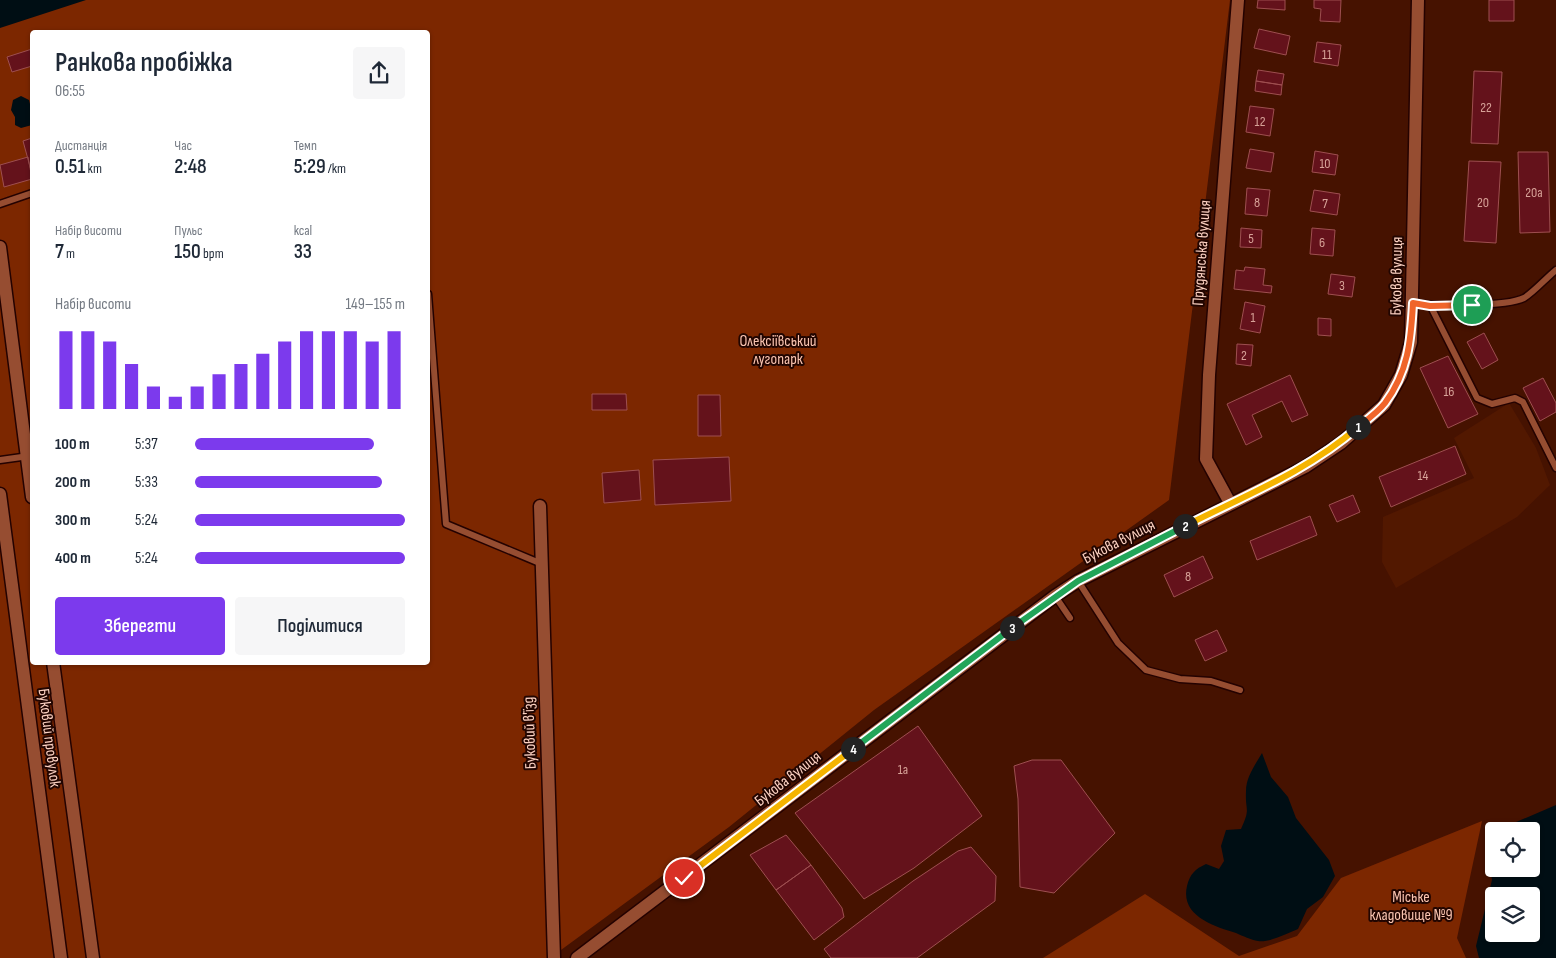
<!DOCTYPE html>
<html lang="uk">
<head>
<meta charset="utf-8">
<style>
	:root { --surface:#fff; --page:#f6f6f7; --text:#1f2937; --muted:#747a83; --accent:#7c3aed }
	body { margin:0; font-family:"Sofia Sans Condensed",sans-serif; background:var(--page); color:var(--text); height:100vh; display:flex; flex-direction:column; font-size:19px; white-space:nowrap }
	* { box-sizing:border-box; margin:0 }
	p { font-size:16px; color:var(--muted) }
	.icon { flex:none; width:28px; height:28px; fill:none; stroke:currentColor; stroke-width:2; stroke-linecap:round; stroke-linejoin:round }
	.map { position:relative; flex:1; overflow:hidden }
	.side { position:absolute; left:30px; top:30px; width:400px; height:635px; display:flex; flex-direction:column; background:var(--surface); border-radius:5px; box-shadow:0 1px 4px #0004 }
	.side>* { flex:none }
	.fabs { position:absolute; left:1485px; top:822px; display:grid; gap:10px }
	.fabs a { display:grid; place-items:center; width:55px; height:55px; border-radius:5px; background:var(--surface); box-shadow:0 1px 4px #0004; font-size:25px }
	.pin { position:absolute; display:grid; place-items:center; width:42px; height:42px; color:#fff; margin:-21px; border:2px solid #fff; border-radius:50%; box-shadow:0 1px 5px #0007 }
	.km { position:absolute; width:25px; height:25px; margin:-12px; border-radius:50%; background:#222; color:#fff; font-size:14px; line-height:25px; text-align:center }
	.round { display:grid; place-items:center; flex:none; width:52px; height:52px; border-radius:5px; background:var(--page) }
	.headline { display:flex; align-items:center; justify-content:space-between; height:85px; padding:0 25px }
	h1 { font-size:28px; font-weight:600; line-height:38px }
	.metrics { display:grid; grid-template-columns:repeat(3,1fr); gap:8px; height:85px; padding:5px 25px }
	.metrics div { display:grid; align-content:center }
	.metrics b { font-size:21px; font-weight:600 }
	.metrics small { font-size:14px; font-weight:400 }
	.metrics p { font-size:14px }
	.chart { height:140px; padding:10px 25px }
	.chart p { display:flex; justify-content:space-between }
	.chart svg { width:100%; height:90px; margin-top:5px; stroke:var(--accent); stroke-width:6 }
	.cta { display:flex; gap:10px; margin-top:auto; padding:10px 25px }
	.cta a { flex:1; height:58px; border-radius:5px; background:var(--accent); color:#fff; font-size:20px; font-weight:600; line-height:58px; text-align:center }
	.cta a+a { background:var(--page); color:var(--text) }
	ul { padding:0 25px; list-style:none; font-size:16px }
	li { display:grid; grid-template-columns:80px 60px 1fr; align-items:center; height:38px }
	li i { height:12px; border-radius:6px; background:var(--accent) }
	.map>svg:first-child { display:block }
	.built { fill:#521800 }
	.green { fill:#7c2700; fill-rule:evenodd }
	.water { fill:#000e14; fill-rule:evenodd }
	.building { fill:#64121b; stroke:#9e4f50 }
	.lines { fill:none; stroke-linecap:round; stroke-linejoin:round }
	.service-casing { stroke:#240200; stroke-width:9 }
	.minor-casing { stroke:#240200; stroke-width:15 }
	.service { stroke:#964d31; stroke-width:6 }
	.minor { stroke:#964d31; stroke-width:12 }
	.split-1-casing { stroke:#fff; stroke-width:10 }
	.split-2-casing { stroke:#fff; stroke-width:10 }
	.split-3-casing { stroke:#fff; stroke-width:10 }
	.split-4-casing { stroke:#fff; stroke-width:10 }
	.split-5-casing { stroke:#fff; stroke-width:10 }
	.split-1 { stroke:#f0652b; stroke-width:6 }
	.split-2 { stroke:#f5b400; stroke-width:6 }
	.split-3 { stroke:#22a559; stroke-width:6 }
	.split-4 { stroke:#22a559; stroke-width:6 }
	.split-5 { stroke:#f5b400; stroke-width:6 }
	.labels { text-anchor:middle; dominant-baseline:central; stroke-width:4; stroke-linejoin:round; paint-order:stroke }
	.number-label { font-size:14px; fill:#d7a298 }
	.street-label { font-size:16px; fill:#fdd2c2; stroke:#210500 }
	.park-label { font-size:16px; fill:#fac4b0; stroke:#210500 }
</style>
</head>
<body>
<div class="map">
<svg width="1556" height="958" viewBox="0 0 1556 958">
	<rect width="100%" height="100%" fill="#461200"/>
	<!-- built -->
	<path class="built" d="M1509 403 1536 448 1550 485 1517 517 1396 588 1382 562 1383 517 1474 478 1454 438Z"/>
	<!-- green -->
	<path class="green" d="M0 0H1230L1169 500 874 710 729 827 550 958H0ZM32 32H428V662H32Z
		M1482 821 1457 938 1466 958H1043L1145 894 1239 956 1297 936 1341 878Z"/>
	<!-- water -->
	<path class="water" d="M0 0H86L0 28Z
		M21 96 29 100 32 112V125L21 128 15 125V117L11 110 13 100Z
		M1262 753 1271 777 1288 797 1296 818 1329 860 1335 876 1323 897 1307 909 1298 929C1288 933 1269 943 1258 941 1251 940 1243 936 1236 933 1214 926 1180 916 1187 886 1190 874 1195 869 1206 864L1219 869 1224 861 1221 846 1226 830 1241 829C1251 807 1245 812 1246 791 1246 777 1255 765 1262 753Z
		M1556 805V958H1479L1476 946 1492 880 1485 836 1494 832V869H1531V831H1495ZM1494 896H1531V934H1494Z"/>
	<!-- building -->
	<path class="building" d="M1258 0H1285V10L1257 8Z
		M1314 0H1341L1340 22 1320 21 1321 9 1314 8Z
		M1489 0H1514V21H1489Z
		M1259 29 1290 36 1286 55 1254 48Z
		M1317 42 1341 45 1338 66 1314 62Z
		M32 49V66L12 72 7 57Z
		M1258 70 1284 74 1282 85 1256 81Z
		M1474 71 1502 72 1498 144 1471 143Z
		M1256 81 1282 85 1281 95 1255 91Z
		M1250 106 1274 109 1270 136 1246 132Z
		M32 138V174L23 141Z
		M1250 149 1274 153 1271 172 1246 168Z
		M1315 151 1338 155 1335 175 1312 172Z
		M1518 152H1548L1550 232 1520 233Z
		M28 157 32 179 4 187 0 165Z
		M1469 161 1501 162 1496 243 1464 241Z
		M1247 188 1270 190 1267 216 1245 214Z
		M1314 190 1340 194 1337 215 1310 211Z
		M1241 228 1262 230 1261 248 1240 247Z
		M1312 228 1335 230 1333 256 1310 254Z
		M1245 267 1265 269 1263 285 1272 286 1271 293 1234 289 1236 270 1244 271Z
		M1331 274 1355 277 1352 297 1328 294Z
		M1245 302 1265 306 1260 333 1240 329Z
		M1318 318 1331 319V336L1318 335Z
		M1484 333 1498 360 1482 369 1467 342Z
		M1237 344 1253 345 1251 366 1236 364Z
		M1448 356 1478 414 1448 428 1420 368Z
		M1290 375 1308 415 1292 422 1282 401 1252 415 1262 437 1246 445 1227 404Z
		M1543 378 1556 403V412L1540 421 1523 388Z
		M592 394H626L627 410H592Z
		M698 395H720L721 436H698Z
		M1455 446 1466 474 1391 507 1379 477Z
		M729 457 731 501 655 505 653 460Z
		M639 470 641 500 604 503 602 473Z
		M1353 495 1360 512 1337 522 1329 505Z
		M1310 516 1317 535 1257 560 1250 541Z
		M1203 556 1213 578 1174 597 1164 575Z
		M1217 630 1227 651 1205 661 1195 640Z
		M918 726 982 816 914 868 864 899 795 813Z
		M1032 760H1061L1115 833 1054 893 1020 887 1018 799 1014 766Z
		M786 835 811 865 776 890 750 855Z
		M971 847 996 876 995 901 917 958H831L824 949 913 881 958 851Z
		M811 865 842 908 844 917 814 940 776 890Z"/>
	<g class="lines">
		<!-- service casing -->
		<g class="service-casing">
			<path id="service" d="M0 204 32 193
				M428 294 446 524 542 564
				M1413 303C1434 306 1506 307 1524 298 1535 291 1546 278 1556 270
				M1430 305 1477 398 1492 404 1515 398 1523 402 1556 468
				M0 460 29 456
				M1078 581 1118 643 1146 670 1180 679 1211 681 1240 690
				M1055 596 1070 618"/>
		</g>
		<!-- minor casing -->
		<g class="minor-casing">
			<path id="minor" d="M0 247 32 497
				M0 494 61 958
				M1230 503 1206 459 1209 375 1238 0
				M540 506 554 958
				M53 662 93 958
				M577 958 1055 596 1078 581 1305 467 1341 443 1384 405 1401 375 1411 342 1418 0"/>
		</g>
		<!-- service -->
		<use href="#service" class="service"/>
		<!-- minor -->
		<use href="#minor" class="minor"/>
	</g>
	<g class="lines">
		<!-- split-1 casing -->
		<g class="split-1-casing">
			<path id="split-1" d="M1358 427C1367 420 1378 412 1385 403 1408 372 1411 341 1413 303L1430 306 1472 305"/>
		</g>
		<!-- split-2 casing -->
		<g class="split-2-casing">
			<path id="split-2" d="M1185 526C1244 496 1308 471 1358 427"/>
		</g>
		<!-- split-3 casing -->
		<g class="split-3-casing">
			<path id="split-3" d="M1012 628 1078 581 1185 526"/>
		</g>
		<!-- split-4 casing -->
		<g class="split-4-casing">
			<path id="split-4" d="M853 749 1012 628"/>
		</g>
		<!-- split-5 casing -->
		<g class="split-5-casing">
			<path id="split-5" d="M684 878 853 749"/>
		</g>
		<!-- split-1 -->
		<use href="#split-1" class="split-1"/>
		<!-- split-2 -->
		<use href="#split-2" class="split-2"/>
		<!-- split-3 -->
		<use href="#split-3" class="split-3"/>
		<!-- split-4 -->
		<use href="#split-4" class="split-4"/>
		<!-- split-5 -->
		<use href="#split-5" class="split-5"/>
	</g>
	<g class="labels">
		<!-- number labels -->
		<g class="number-label">
			<text x="1327" y="54">11</text>
			<text x="1486" y="107">22</text>
			<text x="1260" y="121">12</text>
			<text x="1325" y="163">10</text>
			<text x="1534" y="192">20а</text>
			<text x="1257" y="202">8</text>
			<text x="1483" y="202">20</text>
			<text x="1325" y="203">7</text>
			<text x="1251" y="238">5</text>
			<text x="1322" y="242">6</text>
			<text x="1342" y="285">3</text>
			<text x="1253" y="317">1</text>
			<text x="1244" y="355">2</text>
			<text x="1449" y="391">16</text>
			<text x="1423" y="475">14</text>
			<text x="1188" y="576">8</text>
			<text x="903" y="769">1а</text>
		</g>
		<!-- street labels -->
		<g class="street-label">
			<text transform="translate(1202 253) rotate(-86)">Прудянська вулиця</text>
			<text transform="translate(1397 276) rotate(-89)">Букова вулиця</text>
			<text transform="translate(1119 542) rotate(-27)">Букова вулиця</text>
			<text transform="translate(530 733) rotate(-92)">Буковий в'їзд</text>
			<text transform="translate(49 738) rotate(83)">Буковий провулок</text>
			<text transform="translate(788 779) rotate(-38)">Букова вулиця</text>
		</g>
		<!-- park labels -->
		<g class="park-label">
			<text x="778" y="341">Олексіївський<tspan x="778" dy="18">лугопарк</tspan></text>
			<text x="1411" y="897">Міське<tspan x="1411" dy="18">кладовище №9</tspan></text>
		</g>
	</g>
</svg>
<div class="fabs">
<a><svg class="icon" aria-label="locate" viewBox="0 0 24 24"><circle cx="12" cy="12" r="6"/><path d="M12 2v4M12 18v4M2 12h4M18 12h4"/></svg></a>
<a><svg class="icon" aria-label="layers" viewBox="0 0 24 24"><path d="M12 4l9 5-9 5-9-5zM3 14l9 5 9-5"/></svg></a>
</div>
<div class="pin" style="left:1472px;top:305px;background:#1e9e55"><svg class="icon" aria-label="arrive" viewBox="0 0 24 24"><path d="M6 21V4h12l-3 4 3 4H6"/></svg></div>
<div class="pin" style="left:684px;top:878px;background:#d93025"><svg class="icon" aria-label="check" viewBox="0 0 24 24"><path d="M5 12l5 5 9-10"/></svg></div>
<b class="km" style="left:1358px;top:427px">1</b>
<b class="km" style="left:1185px;top:526px">2</b>
<b class="km" style="left:1012px;top:628px">3</b>
<b class="km" style="left:853px;top:749px">4</b>
<section class="side">
<div class="headline"><div><h1>Ранкова пробіжка</h1><p>06:55</p></div><a class="round"><svg class="icon" aria-label="share" viewBox="0 0 24 24"><path d="M12 15V3M7 8l5-5 5 5M5 13v7h14v-7"/></svg></a></div>
<div class="metrics">
<div><p>Дистанція</p><b>0.51<small> km</small></b></div>
<div><p>Час</p><b>2:48</b></div>
<div><p>Темп</p><b>5:29<small> /km</small></b></div>
</div>
<div class="metrics">
<div><p>Набір висоти</p><b>7<small> m</small></b></div>
<div><p>Пульс</p><b>150<small> bpm</small></b></div>
<div><p>kcal</p><b>33</b></div>
</div>
<div class="chart"><p><span>Набір висоти</span>149–155 m</p>
<svg viewBox="0 0 160 44" preserveAspectRatio="none"><path d="M5 44V6M15 44V6M25 44V11M35 44V22M45 44V33M55 44V38M65 44V33M75 44V27M85 44V22M95 44V17M105 44V11M115 44V6M125 44V6M135 44V6M145 44V11M155 44V6"/></svg>
</div>
<ul>
<li><b>100 m</b>5:37<i style="width:85%"></i></li>
<li><b>200 m</b>5:33<i style="width:89%"></i></li>
<li><b>300 m</b>5:24<i style="width:100%"></i></li>
<li><b>400 m</b>5:24<i style="width:100%"></i></li>
</ul>
<div class="cta"><a>Зберегти</a><a>Поділитися</a></div>
</section>
</div>
</body>
</html>
